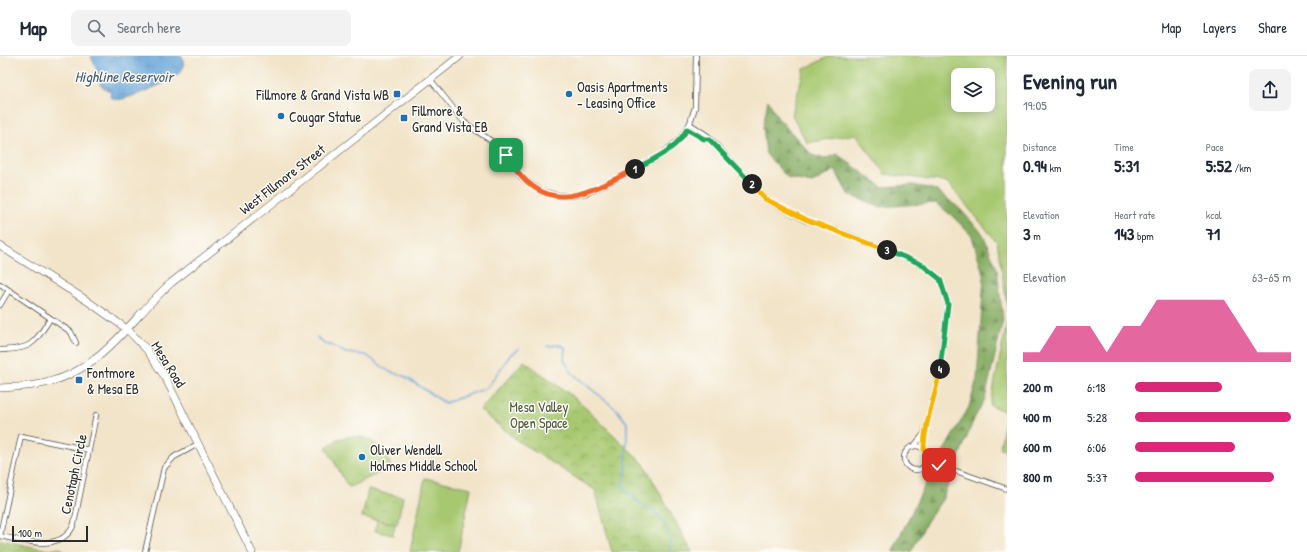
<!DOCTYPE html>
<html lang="en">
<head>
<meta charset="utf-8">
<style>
	:root { --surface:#fff; --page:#f2f2f3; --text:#1f2937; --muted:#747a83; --line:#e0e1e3; --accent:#db2777 }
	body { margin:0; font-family:"Patrick Hand",sans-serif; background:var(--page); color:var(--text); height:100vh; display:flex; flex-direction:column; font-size:15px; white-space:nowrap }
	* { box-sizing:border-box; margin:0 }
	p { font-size:13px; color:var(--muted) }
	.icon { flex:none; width:22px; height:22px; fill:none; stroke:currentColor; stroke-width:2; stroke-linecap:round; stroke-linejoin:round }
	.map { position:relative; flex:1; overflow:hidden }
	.sheet { display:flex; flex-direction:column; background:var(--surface); width:300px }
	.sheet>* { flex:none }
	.tools { position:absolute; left:951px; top:12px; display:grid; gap:8px }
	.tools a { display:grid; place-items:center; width:44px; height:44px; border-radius:8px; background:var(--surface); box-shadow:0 2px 10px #0003; font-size:20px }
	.scale { position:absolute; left:12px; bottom:10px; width:76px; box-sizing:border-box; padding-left:4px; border:2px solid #2b2b2b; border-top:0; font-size:11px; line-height:14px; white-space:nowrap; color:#2b2b2b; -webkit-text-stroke:3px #fdfcf7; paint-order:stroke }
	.pin { position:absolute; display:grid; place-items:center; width:34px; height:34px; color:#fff; margin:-17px; border-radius:8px; box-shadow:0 2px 6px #0006 }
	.km { position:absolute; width:20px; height:20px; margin:-10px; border-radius:50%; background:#222; color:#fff; font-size:11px; line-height:20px; text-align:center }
	.round { display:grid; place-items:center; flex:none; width:42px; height:42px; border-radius:8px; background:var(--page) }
	.summary { display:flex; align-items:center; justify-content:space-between; height:68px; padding:0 16px }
	h1 { font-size:22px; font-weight:800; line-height:30px }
	.figures { display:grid; grid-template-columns:repeat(3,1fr); gap:6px; height:68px; padding:4px 16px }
	.figures div { display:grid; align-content:center }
	.figures b { font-size:17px; font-weight:800 }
	.figures small { font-size:11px; font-weight:400 }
	.figures p { font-size:11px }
	.chart { height:112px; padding:8px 16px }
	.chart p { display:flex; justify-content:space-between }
	.chart svg { width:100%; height:72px; margin-top:4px; fill:var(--accent); opacity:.7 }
	ul { padding:0 16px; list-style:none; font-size:13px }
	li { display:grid; grid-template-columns:64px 48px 1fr; align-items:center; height:30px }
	li i { height:10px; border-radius:5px; background:var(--accent) }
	header { display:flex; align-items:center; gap:24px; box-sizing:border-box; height:56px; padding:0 20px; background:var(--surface); border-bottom:1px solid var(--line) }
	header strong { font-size:19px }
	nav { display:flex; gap:22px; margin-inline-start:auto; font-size:14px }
	.search { width:280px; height:36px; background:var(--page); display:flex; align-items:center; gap:10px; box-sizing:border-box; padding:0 14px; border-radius:8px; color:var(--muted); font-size:15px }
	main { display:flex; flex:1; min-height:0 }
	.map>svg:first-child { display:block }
	.grass { fill:#a7c870; stroke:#697a4e; fill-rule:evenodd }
	.forest { fill:url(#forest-firs); stroke:#586c46 }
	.park { fill:url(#park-crowns); stroke:#697a4e }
	.water { fill:url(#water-ripples); stroke:#4a6882 }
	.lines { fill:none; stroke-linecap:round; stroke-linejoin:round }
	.stream { stroke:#68a6da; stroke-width:1.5 }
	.street-casing { stroke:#494743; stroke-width:6 }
	.secondary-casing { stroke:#494743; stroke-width:8 }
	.primary-casing { stroke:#494743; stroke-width:8 }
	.street { stroke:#fff; stroke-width:4.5 }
	.secondary { stroke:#fff; stroke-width:7 }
	.primary { stroke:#fff; stroke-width:7 }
	.split-1-casing { stroke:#fff; stroke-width:8 }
	.split-2-casing { stroke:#fff; stroke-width:8 }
	.split-3-casing { stroke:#fff; stroke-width:8 }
	.split-4-casing { stroke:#fff; stroke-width:8 }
	.split-5-casing { stroke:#fff; stroke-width:8 }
	.split-1 { stroke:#f0652b; stroke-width:5 }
	.split-2 { stroke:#22a559; stroke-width:5 }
	.split-3 { stroke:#f5b400; stroke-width:5 }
	.split-4 { stroke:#22a559; stroke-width:5 }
	.split-5 { stroke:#f5b400; stroke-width:5 }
	.poi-dot { fill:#1f6fb2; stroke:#fdfcf7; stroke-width:1.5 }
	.labels { text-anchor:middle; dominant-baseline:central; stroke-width:3; stroke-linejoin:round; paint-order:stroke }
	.poi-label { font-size:14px; fill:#2b2b2b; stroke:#fdfcf7; text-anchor:start }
	.street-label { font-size:14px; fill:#2b2b2b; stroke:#fdfcf7 }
	.park-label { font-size:14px; fill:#505a40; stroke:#fdfcf7 }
	.water-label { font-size:15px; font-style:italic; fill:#435c71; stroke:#fdfcf7 }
</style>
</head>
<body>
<header>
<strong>Map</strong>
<div class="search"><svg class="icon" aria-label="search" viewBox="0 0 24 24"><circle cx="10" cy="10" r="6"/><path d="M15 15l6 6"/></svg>Search here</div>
<nav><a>Map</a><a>Layers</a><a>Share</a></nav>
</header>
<main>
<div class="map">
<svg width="1007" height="496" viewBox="0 0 1007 496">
	<defs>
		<pattern id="forest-firs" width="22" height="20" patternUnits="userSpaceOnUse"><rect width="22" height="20" fill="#85ac62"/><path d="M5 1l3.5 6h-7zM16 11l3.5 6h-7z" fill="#6d8c51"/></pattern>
		<pattern id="park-crowns" width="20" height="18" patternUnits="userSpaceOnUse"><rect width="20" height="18" fill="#a7c870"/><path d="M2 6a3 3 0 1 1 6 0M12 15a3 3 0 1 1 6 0" fill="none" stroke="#88a35c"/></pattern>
		<pattern id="water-ripples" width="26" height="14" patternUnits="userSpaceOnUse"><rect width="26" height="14" fill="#68a6da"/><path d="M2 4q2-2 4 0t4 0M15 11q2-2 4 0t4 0" fill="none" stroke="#5687b1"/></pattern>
	</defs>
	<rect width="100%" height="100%" fill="#fdfcf7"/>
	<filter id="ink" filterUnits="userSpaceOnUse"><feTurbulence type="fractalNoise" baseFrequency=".025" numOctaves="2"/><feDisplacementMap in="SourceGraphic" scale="8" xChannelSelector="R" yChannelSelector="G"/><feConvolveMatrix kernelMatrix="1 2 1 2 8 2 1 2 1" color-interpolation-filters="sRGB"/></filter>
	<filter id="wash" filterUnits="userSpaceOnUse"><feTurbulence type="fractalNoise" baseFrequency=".012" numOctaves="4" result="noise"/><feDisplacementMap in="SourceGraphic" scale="16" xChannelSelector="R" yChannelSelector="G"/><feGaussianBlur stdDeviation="0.9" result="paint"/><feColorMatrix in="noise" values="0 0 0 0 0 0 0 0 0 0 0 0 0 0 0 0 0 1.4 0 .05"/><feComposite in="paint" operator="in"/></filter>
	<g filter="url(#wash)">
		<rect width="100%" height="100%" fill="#f2e4c9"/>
		<!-- grass -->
		<path class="grass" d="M830 0H1007V249L997 186 947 126 885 118 856 78 807 87 792 59 804 13ZM958 19H988V49H958Z
			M1007 266V394L1000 392 1006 356 990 349Z
			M351 380C371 381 385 392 391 411L350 431 347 429 326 391 338 383Z
			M425 422 471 432 458 496H410Z
			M377 464 395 468 393 479 375 475Z"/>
		<!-- forest -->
		<path class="forest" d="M768 44 777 61 812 99 825 103 837 98 882 131 913 129 936 134 959 152 983 178 997 213 1003 264 985 343 974 363 942 444 927 465 911 496H892L930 419 969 351 977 323 984 221 972 180 951 159 936 147 879 151 848 138 835 114 812 127 788 122 766 98 763 71Z"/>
		<!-- park -->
		<path class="park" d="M524 305 576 343 644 408 692 496H612L595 434 518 385 480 354Z
			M368 434 403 441 397 468 362 461Z
			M0 484 48 494 61 492 64 496H0Z"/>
		<!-- water -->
		<path class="water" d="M91 0H182C183 4 184 9 183 12 178 24 135 40 122 43 118 44 114 43 110 41L111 35C100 32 101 28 98 18 97 12 93 6 91 0Z"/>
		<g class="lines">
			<!-- stream -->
			<path class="stream" d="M317 281 324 288 331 289 346 297 366 299 390 316 404 320 445 347 487 332 511 298 519 293
				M547 290 560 289 565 291 564 304 572 317 617 354 627 367 626 419 622 429 640 447 656 456 666 471 670 480V496"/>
		</g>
	</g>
	<g filter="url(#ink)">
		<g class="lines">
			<!-- street casing -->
			<g class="street-casing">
				<path id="street" d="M430 23 464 66 497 89 521 121 541 135 556 139 570 140 587 137 598 132 658 101 680 83 690 67 695 51 696 0
					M690 68 708 80 765 143 807 165 846 178 921 208 940 223 948 248 938 325 924 378V394
					M687 73 704 83H709
					M0 228 71 276 76 287
					M0 249 9 234
					M0 294C32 293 33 289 50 263
					M914 390 924 378
					M904 402a12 12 0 1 1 24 0a12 12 0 1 1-24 0Z
					M927 399 939 409 1007 433
					M923 411 939 409
					M0 479 21 380 89 394
					M0 480C27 486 63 496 74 468L96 359
					M145 496 164 412 174 401 198 388"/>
			</g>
			<!-- secondary casing -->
			<g class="secondary-casing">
				<path id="secondary" d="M0 190 86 244 127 273 147 294 165 321 252 496"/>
			</g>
			<!-- primary casing -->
			<g class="primary-casing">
				<path id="primary" d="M0 332C16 331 33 331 49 326 106 311 130 263 171 227L460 0"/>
			</g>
			<!-- street -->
			<use href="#street" class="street"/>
			<!-- secondary -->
			<use href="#secondary" class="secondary"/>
			<!-- primary -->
			<use href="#primary" class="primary"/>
		</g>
	</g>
	<g class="lines" filter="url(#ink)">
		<!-- split-1 casing -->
		<g class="split-1-casing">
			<path id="split-1" d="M506 99C545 163 582 140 635 113"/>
		</g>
		<!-- split-2 casing -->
		<g class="split-2-casing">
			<path id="split-2" d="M635 113C655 102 676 94 687 73L704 83H709L752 128"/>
		</g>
		<!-- split-3 casing -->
		<g class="split-3-casing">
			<path id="split-3" d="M752 128 765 143 807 164 887 194"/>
		</g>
		<!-- split-4 casing -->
		<g class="split-4-casing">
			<path id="split-4" d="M887 194 921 208 940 223 948 248 940 313"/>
		</g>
		<!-- split-5 casing -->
		<g class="split-5-casing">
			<path id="split-5" d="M939 409 924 394C924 366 936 340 940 313"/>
		</g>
		<!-- split-1 -->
		<use href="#split-1" class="split-1"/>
		<!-- split-2 -->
		<use href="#split-2" class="split-2"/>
		<!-- split-3 -->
		<use href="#split-3" class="split-3"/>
		<!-- split-4 -->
		<use href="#split-4" class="split-4"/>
		<!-- split-5 -->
		<use href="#split-5" class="split-5"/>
	</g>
	<!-- markers -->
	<g class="poi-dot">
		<rect x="393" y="34" width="8" height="8" rx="2"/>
		<circle cx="569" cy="38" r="4"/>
		<circle cx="281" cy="60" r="4"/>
		<rect x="400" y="58" width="8" height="8" rx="2"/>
		<rect x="75" y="320" width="8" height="8" rx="2"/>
		<circle cx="362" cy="401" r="4"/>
	</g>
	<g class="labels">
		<!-- poi labels -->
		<g class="poi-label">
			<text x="577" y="30">Oasis Apartments<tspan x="577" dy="16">- Leasing Office</tspan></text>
			<text x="389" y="38" text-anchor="end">Fillmore &amp; Grand Vista WB</text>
			<text x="412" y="54">Fillmore &amp;<tspan x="412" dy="16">Grand Vista EB</tspan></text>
			<text x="289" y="60">Cougar Statue</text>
			<text x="87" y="316">Fontmore<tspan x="87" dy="16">&amp; Mesa EB</tspan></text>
			<text x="370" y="393">Oliver Wendell<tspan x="370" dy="16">Holmes Middle School</tspan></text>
		</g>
		<!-- street labels -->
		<g class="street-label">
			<text transform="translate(282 123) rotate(-38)">West Fillmore Street</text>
			<text transform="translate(169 308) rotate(58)">Mesa Road</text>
			<text transform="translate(73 418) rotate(-78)">Cenotaph Circle</text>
		</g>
		<!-- park labels -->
		<g class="park-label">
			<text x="539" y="350">Mesa Valley<tspan x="539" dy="16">Open Space</tspan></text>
		</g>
		<!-- water labels -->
		<g class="water-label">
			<text x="124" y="20">Highline Reservoir</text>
		</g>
	</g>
</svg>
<div class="tools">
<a><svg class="icon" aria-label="layers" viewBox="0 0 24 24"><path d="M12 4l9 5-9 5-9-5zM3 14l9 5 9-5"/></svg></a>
</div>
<div class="scale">100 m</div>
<div class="pin" style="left:506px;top:99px;background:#1e9e55"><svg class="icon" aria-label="arrive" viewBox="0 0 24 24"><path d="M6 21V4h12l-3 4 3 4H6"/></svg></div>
<div class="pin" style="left:939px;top:409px;background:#d93025"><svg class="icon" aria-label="check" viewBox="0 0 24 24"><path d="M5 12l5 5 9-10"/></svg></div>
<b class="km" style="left:635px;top:113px">1</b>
<b class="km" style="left:752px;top:128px">2</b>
<b class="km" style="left:887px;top:194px">3</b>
<b class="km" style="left:940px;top:313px">4</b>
</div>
<section class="sheet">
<div class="summary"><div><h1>Evening run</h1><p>19:05</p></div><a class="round"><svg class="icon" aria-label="share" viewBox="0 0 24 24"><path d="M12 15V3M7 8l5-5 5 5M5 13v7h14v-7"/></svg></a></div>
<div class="figures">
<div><p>Distance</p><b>0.94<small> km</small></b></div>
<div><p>Time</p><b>5:31</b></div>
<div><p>Pace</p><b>5:52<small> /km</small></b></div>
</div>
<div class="figures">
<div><p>Elevation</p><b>3<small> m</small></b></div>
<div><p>Heart rate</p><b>143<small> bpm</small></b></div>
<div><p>kcal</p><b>71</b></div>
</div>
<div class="chart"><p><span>Elevation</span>63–65 m</p>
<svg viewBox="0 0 160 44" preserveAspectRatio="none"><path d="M0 44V38L10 38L20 22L30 22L40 22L50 38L60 22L70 22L80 6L90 6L100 6L110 6L120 6L130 22L140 38L150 38L160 38V44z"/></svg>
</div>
<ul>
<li><b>200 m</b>6:18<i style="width:56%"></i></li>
<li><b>400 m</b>5:28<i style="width:100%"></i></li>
<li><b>600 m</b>6:06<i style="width:64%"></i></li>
<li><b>800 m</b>5:37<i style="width:89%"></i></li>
</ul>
</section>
</main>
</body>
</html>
